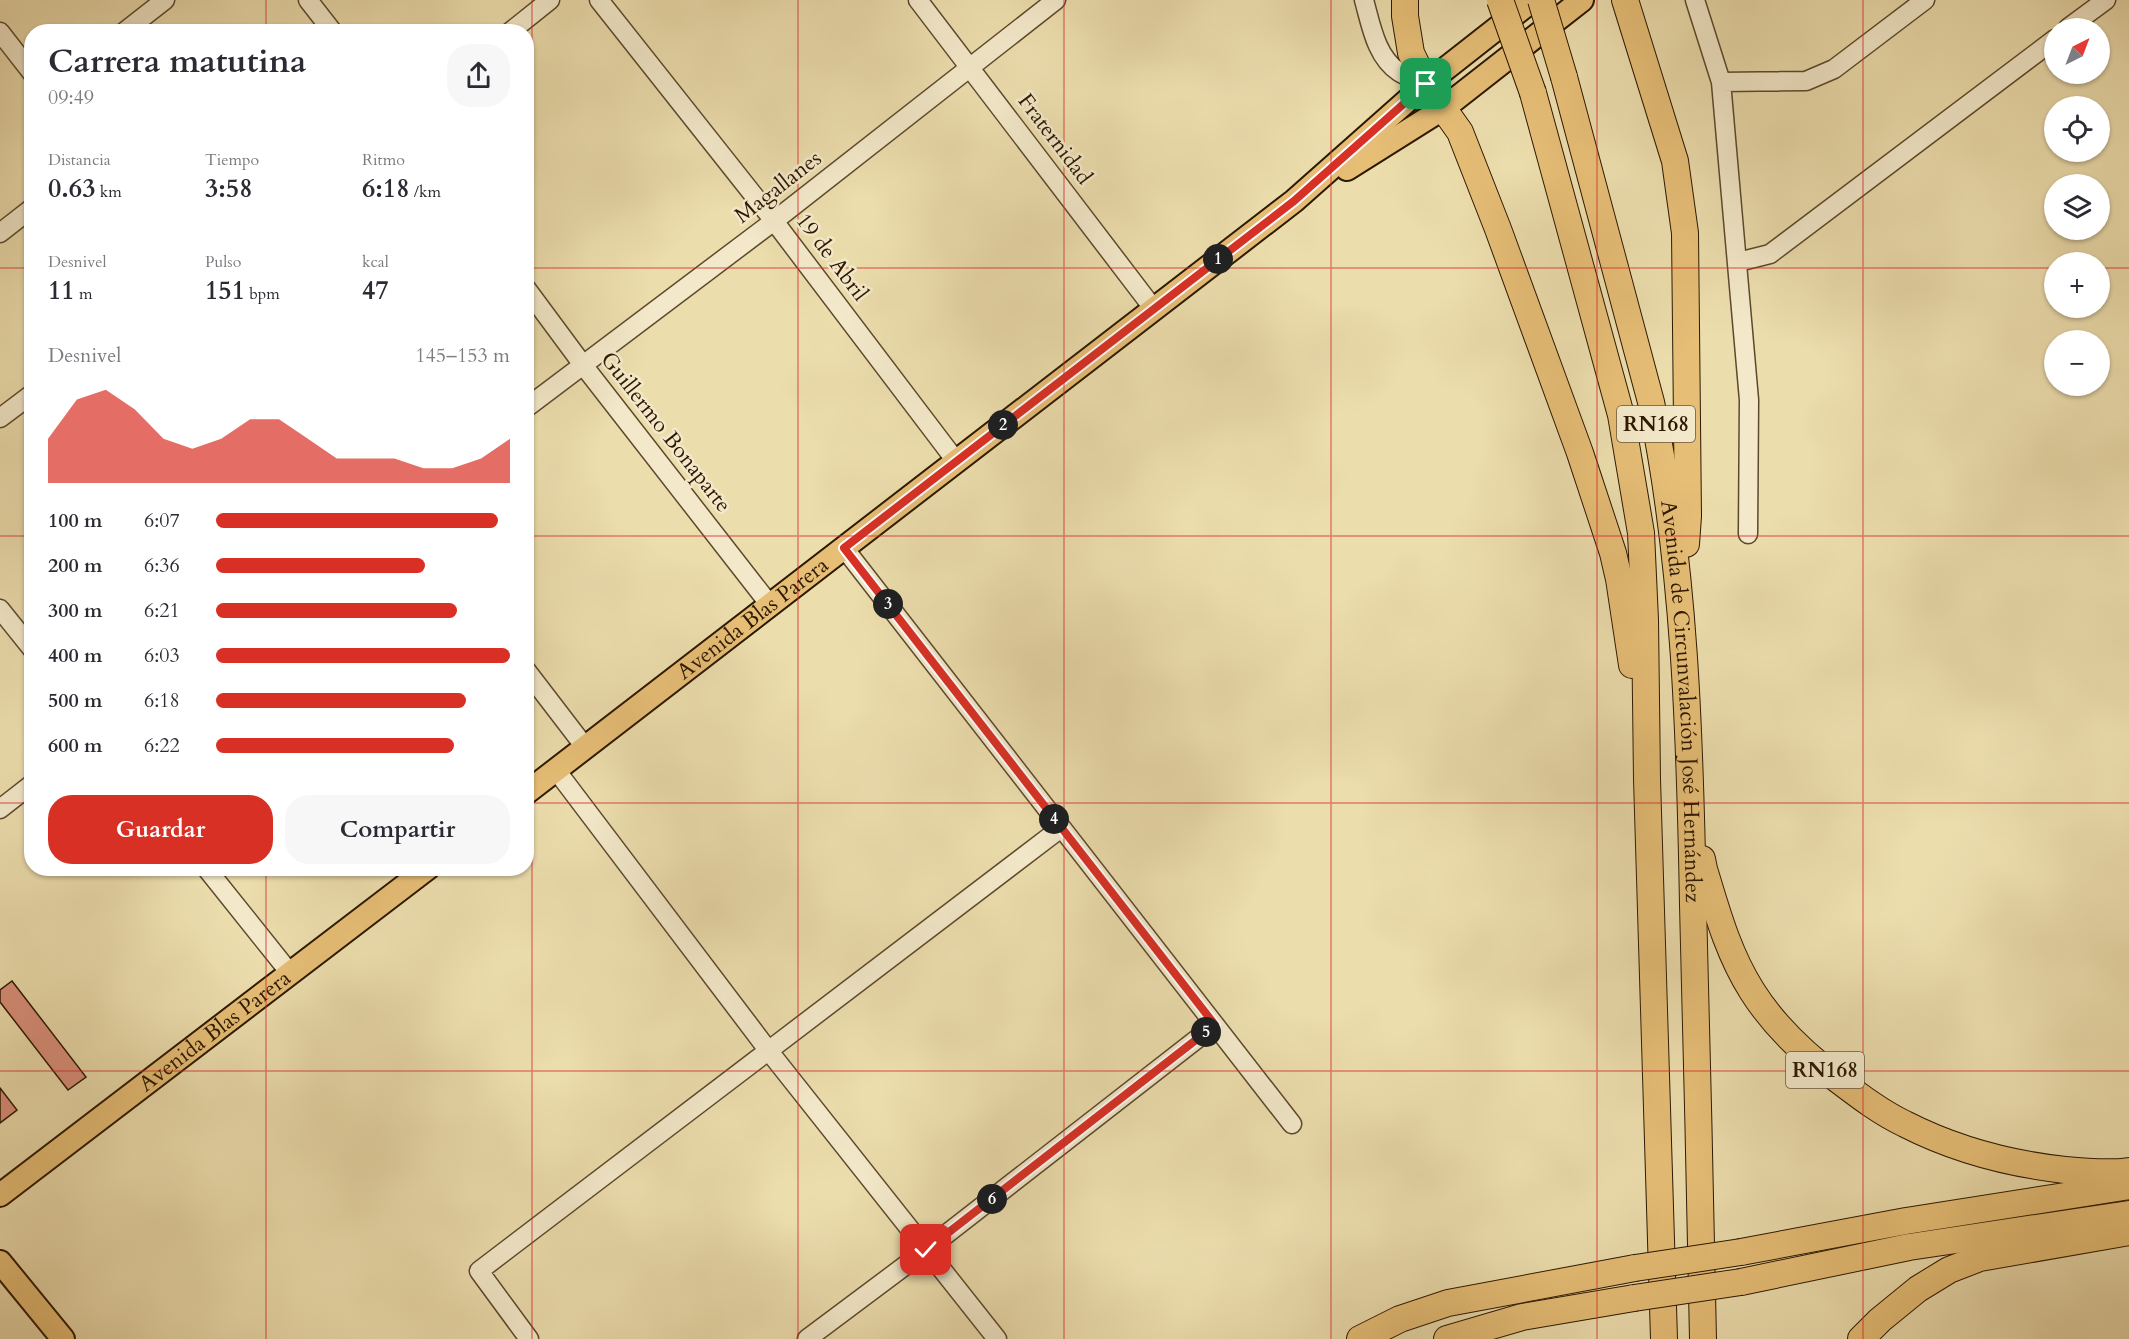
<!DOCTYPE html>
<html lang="es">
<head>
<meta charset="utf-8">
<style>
	:root { --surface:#fff; --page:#f7f7f7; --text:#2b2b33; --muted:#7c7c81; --accent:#d93025 }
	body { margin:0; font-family:Cardo,serif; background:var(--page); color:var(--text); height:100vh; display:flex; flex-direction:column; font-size:22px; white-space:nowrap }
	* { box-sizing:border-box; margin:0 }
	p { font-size:20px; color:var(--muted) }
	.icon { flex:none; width:33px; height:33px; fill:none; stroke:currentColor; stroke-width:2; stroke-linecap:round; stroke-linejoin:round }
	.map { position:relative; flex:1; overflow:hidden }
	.sheet { position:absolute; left:24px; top:24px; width:510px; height:852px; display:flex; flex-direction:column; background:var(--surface); border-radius:24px; box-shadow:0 2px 4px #0004 }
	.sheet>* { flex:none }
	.needle { width:39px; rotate:42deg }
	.buttons { position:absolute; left:2044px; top:18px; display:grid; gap:12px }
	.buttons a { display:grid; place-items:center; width:66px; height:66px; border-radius:50%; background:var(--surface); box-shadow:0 2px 4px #0004; font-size:30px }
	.pin { position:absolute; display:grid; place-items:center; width:51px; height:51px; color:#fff; margin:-26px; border-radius:12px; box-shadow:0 3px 9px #0006 }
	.km { position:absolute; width:30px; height:30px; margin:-15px; border-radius:50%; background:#222; color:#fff; font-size:16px; line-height:30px; text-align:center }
	.round { display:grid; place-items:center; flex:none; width:63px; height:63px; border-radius:24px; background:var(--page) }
	.summary { display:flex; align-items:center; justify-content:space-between; height:102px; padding:0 24px }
	h1 { font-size:33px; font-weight:800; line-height:45px }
	.figures { display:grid; grid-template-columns:repeat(3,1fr); gap:9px; height:102px; padding:6px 24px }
	.figures div { display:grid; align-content:center }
	.figures b { font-size:26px; font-weight:800 }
	.figures small { font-size:16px; font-weight:400 }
	.figures p { font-size:16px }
	.chart { height:168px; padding:12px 24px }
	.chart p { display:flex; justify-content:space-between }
	.chart svg { width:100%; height:108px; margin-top:6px; fill:var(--accent); opacity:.7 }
	.action { display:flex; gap:12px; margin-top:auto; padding:12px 24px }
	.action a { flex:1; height:69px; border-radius:24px; background:var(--accent); color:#fff; font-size:24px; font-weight:800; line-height:69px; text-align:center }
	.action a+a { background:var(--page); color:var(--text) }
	ul { padding:0 24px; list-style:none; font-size:20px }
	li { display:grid; grid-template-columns:96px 72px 1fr; align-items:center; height:45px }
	li i { height:15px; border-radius:8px; background:var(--accent) }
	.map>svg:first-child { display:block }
	.building { fill:#da907b; stroke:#2c1802; stroke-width:1.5 }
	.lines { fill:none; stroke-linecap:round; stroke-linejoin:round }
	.minor-casing { stroke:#5c492d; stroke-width:21 }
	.major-casing { stroke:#2c1802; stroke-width:26 }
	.highway-casing { stroke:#2c1802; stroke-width:28 }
	.minor { stroke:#f3e9ca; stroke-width:18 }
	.major { stroke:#e6be76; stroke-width:22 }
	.highway { stroke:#e6be76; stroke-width:26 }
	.highway-bridge-casing { stroke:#2c1802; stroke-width:28; stroke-linecap:butt }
	.highway-bridge { stroke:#e6be76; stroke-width:26 }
	.route-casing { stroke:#fff; stroke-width:12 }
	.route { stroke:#d93025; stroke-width:8 }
	.grid { fill:none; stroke:#d62828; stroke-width:1.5; stroke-opacity:0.55 }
	.labels { text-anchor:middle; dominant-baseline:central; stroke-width:5; stroke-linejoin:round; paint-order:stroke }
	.shield { fill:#f3e9ca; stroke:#68573e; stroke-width:1.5 }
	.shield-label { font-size:21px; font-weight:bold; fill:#2c1802 }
	.street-label { font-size:22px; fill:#2c1802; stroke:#f3e9ca }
</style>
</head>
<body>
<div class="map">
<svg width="2129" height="1339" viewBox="0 0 2129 1339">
	<rect width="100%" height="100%" fill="#ecddad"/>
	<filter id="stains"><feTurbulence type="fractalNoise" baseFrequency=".00333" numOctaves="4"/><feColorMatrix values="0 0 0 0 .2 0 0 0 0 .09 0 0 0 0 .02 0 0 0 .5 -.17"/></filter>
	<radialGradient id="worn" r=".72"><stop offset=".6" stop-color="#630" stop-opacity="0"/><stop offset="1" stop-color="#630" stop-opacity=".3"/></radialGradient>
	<!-- building -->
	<path class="building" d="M12 981 86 1077 68 1090 0 1002V990Z
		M0 1088 17 1110 0 1123Z"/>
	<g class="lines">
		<!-- minor casing -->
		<g class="minor-casing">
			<path id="minor" d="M308 0 333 32
				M599 0 774 221 956 461
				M918 0 1153 308
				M1364 0C1371 25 1376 57 1399 72 1407 77 1417 80 1426 84
				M1695 0 1721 82 1749 400 1748 534
				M2068 28 2106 0
				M0 32 32 73
				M124 32 165 0
				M510 32 550 0
				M1721 82 1806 81 1834 69 1925 0
				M0 233 32 208
				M1738 262 1770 254 2055 39
				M526 288 583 365 770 605
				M526 408 774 221 1056 0
				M0 418 32 394
				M844 548 1292 1124
				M0 609 32 649
				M526 670 585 747
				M556 770 768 1050 997 1339
				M0 809 32 784
				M206 868 290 973
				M529 1339 479 1271 1061 828
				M807 1339 926 1250 1215 1025"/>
		</g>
		<!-- major casing -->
		<g class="major-casing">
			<g id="major">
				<path d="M1347 169 1444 108 1582 0"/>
				<path id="s1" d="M526 793 1294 201 1426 84 1533 0"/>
				<path id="s2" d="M0 1195 428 868"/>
				<path d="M0 1262 63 1339"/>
			</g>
		</g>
		<!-- highway casing -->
		<g class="highway-casing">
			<g id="highway">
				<path d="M1405 0V16L1411 53 1426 84 1460 132 1498 229 1580 453 1613 553 1619 579 1632 665"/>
				<path d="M1625 0 1675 161 1685 233 1688 516 1686 544"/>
				<path id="s3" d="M1564 77 1651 402C1685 567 1690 737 1693 905 1697 1050 1700 1194 1703 1339"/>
				<path d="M1533 93 1621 415 1641 533 1645 620 1647 779 1664 1339"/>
				<path d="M1702 859 1704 869C1717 912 1728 953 1752 991 1774 1026 1804 1054 1837 1079 1858 1095 1880 1112 1905 1124 1954 1149 2011 1164 2065 1170 2086 1172 2109 1174 2129 1171"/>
				<path d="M1741 1252 1906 1221 2129 1186"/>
				<path d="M1741 1282 1909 1247 2129 1214"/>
				<path d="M1360 1339 1400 1319 1448 1303 1635 1268"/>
				<path d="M1447 1339 1522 1317 1634 1298"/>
				<path d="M1861 1339 1880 1320 1918 1289 1949 1270 1980 1258 2129 1232"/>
			</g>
		</g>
		<!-- minor -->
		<use href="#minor" class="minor"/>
		<!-- major -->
		<use href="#major" class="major"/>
		<!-- highway -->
		<use href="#highway" class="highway"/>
		<!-- highway-bridge casing -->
		<g class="highway-bridge-casing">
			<path id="highway-bridge" d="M1500 0 1533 93
				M1541 0 1564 77
				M1635 1268 1741 1252
				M1634 1298 1741 1282"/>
		</g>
		<!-- highway-bridge -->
		<use href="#highway-bridge" class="highway-bridge"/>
	</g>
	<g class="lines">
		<!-- route casing -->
		<g class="route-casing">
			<path id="route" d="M926 1250 1215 1025 844 548 1294 201 1426 84"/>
		</g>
		<!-- route -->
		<use href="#route" class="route"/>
	</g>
	<!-- grid -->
	<path class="grid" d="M266 0V32M532 0V1339M798 0V1339M1064 0V1339M1331 0V1339M1597 0V1339M1863 0V1339M0 268H32M526 268H2055M2100 268H2129M0 536H32M526 536H2129M0 803H32M526 803H2129M266 868V1339M0 1071H2129"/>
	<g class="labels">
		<!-- shield labels -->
		<g class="shield">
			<rect x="1617" y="406" width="78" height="36" rx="4.5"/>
			<rect x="1786" y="1052" width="78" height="36" rx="4.5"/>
		</g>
		<g class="shield-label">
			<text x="1656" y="424">RN168</text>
			<text x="1825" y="1070">RN168</text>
		</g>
		<!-- street labels -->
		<g class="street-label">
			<text transform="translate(1055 139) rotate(53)">Fraternidad</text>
			<text transform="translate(778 187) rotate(-38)">Magallanes</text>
			<text transform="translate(832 257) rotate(53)">19 de Abril</text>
			<text transform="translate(666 432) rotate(52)">Guillermo Bonaparte</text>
			<text stroke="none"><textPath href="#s1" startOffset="286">Avenida Blas Parera</textPath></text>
			<text stroke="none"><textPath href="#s3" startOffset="638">Avenida de Circunvalación José Hernández</textPath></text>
			<text stroke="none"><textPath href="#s2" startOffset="270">Avenida Blas Parera</textPath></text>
		</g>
	</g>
	<rect width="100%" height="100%" filter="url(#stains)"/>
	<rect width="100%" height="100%" fill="url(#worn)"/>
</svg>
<div class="buttons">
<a><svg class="needle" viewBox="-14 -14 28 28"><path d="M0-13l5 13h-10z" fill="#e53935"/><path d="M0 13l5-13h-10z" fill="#7c7c81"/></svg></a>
<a><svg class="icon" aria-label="locate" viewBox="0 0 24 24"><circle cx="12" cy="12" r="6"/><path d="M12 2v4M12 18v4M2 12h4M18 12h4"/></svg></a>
<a><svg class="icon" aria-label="layers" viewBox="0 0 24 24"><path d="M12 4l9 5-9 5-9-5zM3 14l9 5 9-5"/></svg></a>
<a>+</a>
<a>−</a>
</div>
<div class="pin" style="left:1426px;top:84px;background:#1e9e55"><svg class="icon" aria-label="arrive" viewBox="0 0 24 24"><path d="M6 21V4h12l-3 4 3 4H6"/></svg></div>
<div class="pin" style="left:926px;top:1250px;background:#d93025"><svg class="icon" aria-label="check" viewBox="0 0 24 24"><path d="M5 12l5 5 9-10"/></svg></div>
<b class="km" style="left:1218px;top:259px">1</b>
<b class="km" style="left:1003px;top:425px">2</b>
<b class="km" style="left:888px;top:604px">3</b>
<b class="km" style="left:1054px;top:819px">4</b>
<b class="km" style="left:1206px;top:1032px">5</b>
<b class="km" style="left:992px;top:1199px">6</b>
<section class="sheet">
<div class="summary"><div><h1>Carrera matutina</h1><p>09:49</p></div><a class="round"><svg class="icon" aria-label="share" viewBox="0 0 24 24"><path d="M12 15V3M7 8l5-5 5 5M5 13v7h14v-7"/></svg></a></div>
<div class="figures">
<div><p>Distancia</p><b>0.63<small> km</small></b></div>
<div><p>Tiempo</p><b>3:58</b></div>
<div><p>Ritmo</p><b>6:18<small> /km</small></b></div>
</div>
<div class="figures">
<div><p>Desnivel</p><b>11<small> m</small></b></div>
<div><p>Pulso</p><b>151<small> bpm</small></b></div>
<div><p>kcal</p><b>47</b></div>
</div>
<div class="chart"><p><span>Desnivel</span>145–153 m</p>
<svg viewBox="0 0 160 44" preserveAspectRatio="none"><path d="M0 44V26L10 10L20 6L30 14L40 26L50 30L60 26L70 18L80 18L90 26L100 34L110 34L120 34L130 38L140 38L150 34L160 26V44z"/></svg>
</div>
<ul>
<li><b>100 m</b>6:07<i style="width:96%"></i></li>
<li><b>200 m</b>6:36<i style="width:71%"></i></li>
<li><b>300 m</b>6:21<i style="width:82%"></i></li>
<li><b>400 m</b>6:03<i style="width:100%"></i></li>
<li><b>500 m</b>6:18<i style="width:85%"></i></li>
<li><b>600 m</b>6:22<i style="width:81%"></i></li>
</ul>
<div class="action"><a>Guardar</a><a>Compartir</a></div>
</section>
</div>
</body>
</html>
